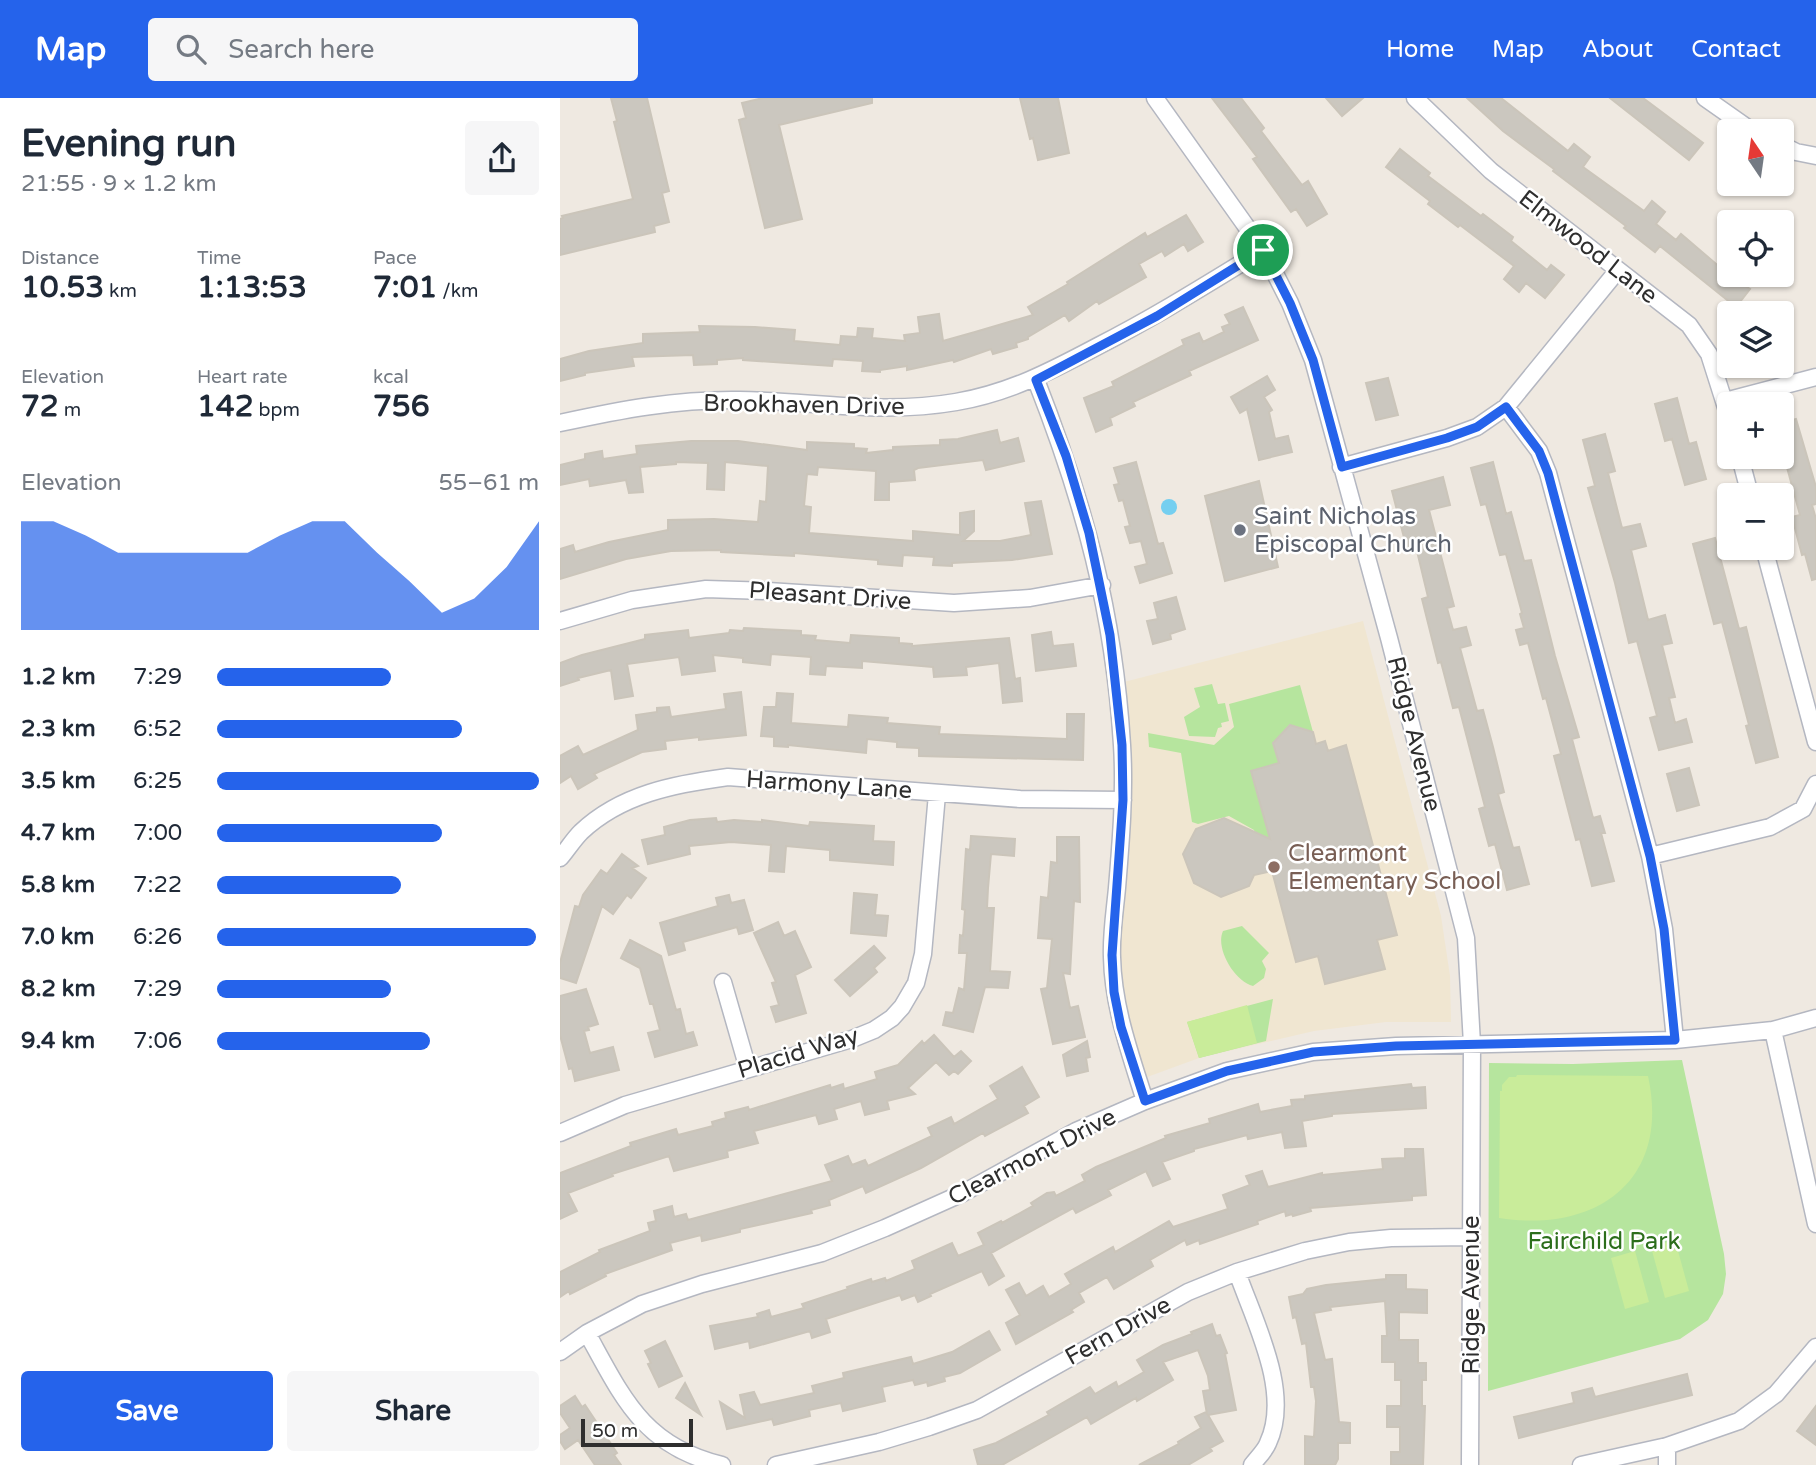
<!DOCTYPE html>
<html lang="en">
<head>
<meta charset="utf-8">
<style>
	:root { --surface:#fff; --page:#f6f6f7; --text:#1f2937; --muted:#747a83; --accent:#2563eb }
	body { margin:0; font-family:"Varela Round",sans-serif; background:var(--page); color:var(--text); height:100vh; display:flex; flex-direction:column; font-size:26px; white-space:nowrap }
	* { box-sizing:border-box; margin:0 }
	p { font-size:23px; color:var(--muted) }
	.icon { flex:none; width:38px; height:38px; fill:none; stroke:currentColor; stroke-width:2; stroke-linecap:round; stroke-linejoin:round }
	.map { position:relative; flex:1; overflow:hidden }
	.side { display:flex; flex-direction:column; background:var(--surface); width:560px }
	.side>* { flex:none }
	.needle { width:46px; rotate:347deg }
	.controls { position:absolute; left:1157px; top:21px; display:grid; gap:14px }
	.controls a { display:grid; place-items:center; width:77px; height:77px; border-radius:7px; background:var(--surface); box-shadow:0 2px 5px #0004; font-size:35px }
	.scale { position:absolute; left:21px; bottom:18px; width:112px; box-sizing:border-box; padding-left:7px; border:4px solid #2e2e2e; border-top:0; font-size:19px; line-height:24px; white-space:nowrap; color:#2e2e2e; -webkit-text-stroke:5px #fff; paint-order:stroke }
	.pin { position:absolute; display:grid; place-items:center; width:60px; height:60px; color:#fff; margin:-30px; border:4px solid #fff; border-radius:50%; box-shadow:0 2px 7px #0007 }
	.round { display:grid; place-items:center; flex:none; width:74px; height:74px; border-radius:7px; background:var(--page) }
	.head { display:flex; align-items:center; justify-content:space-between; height:119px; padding:0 21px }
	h1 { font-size:38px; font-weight:700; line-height:52px }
	.figures { display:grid; grid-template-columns:repeat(3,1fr); gap:10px; height:119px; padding:7px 21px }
	.figures div { display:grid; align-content:center }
	.figures b { font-size:30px; font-weight:700 }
	.figures small { font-size:19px; font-weight:400 }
	.figures p { font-size:19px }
	.chart { height:196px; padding:14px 21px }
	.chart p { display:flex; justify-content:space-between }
	.chart svg { width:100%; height:126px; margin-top:7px; fill:var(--accent); opacity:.7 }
	.primary-button { display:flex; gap:14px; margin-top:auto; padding:14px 21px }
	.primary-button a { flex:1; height:80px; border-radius:7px; background:var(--accent); color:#fff; font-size:28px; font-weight:700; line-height:80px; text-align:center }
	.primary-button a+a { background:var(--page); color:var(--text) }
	ul { padding:0 21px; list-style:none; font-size:23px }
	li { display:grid; grid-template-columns:112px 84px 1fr; align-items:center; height:52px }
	li i { height:18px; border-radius:9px; background:var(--accent) }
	header { display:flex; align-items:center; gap:42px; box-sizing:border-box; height:98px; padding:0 35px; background:var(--accent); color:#fff }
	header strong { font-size:33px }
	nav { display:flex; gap:38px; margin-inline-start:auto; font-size:24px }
	.search { width:490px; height:63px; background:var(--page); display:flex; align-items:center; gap:18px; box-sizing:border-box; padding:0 24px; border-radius:7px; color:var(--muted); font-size:26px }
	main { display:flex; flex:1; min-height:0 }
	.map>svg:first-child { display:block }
	.education { fill:#f0e6d1 }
	.green { fill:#b6e59e }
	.pitch { fill:#c9ec9a }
	.water { fill:#75cff0 }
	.building { fill:#cbc7bf; stroke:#cbc5ba; stroke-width:2 }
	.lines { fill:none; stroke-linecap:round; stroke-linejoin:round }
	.minor-casing { stroke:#b4b7c1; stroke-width:19 }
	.minor { stroke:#fff; stroke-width:16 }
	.route-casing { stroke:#fff; stroke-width:14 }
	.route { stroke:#2563eb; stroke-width:9 }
	.worship-dot { fill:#6b7280; stroke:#fff; stroke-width:2.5 }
	.education-dot { fill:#8d6e63; stroke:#fff; stroke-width:2.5 }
	.labels { text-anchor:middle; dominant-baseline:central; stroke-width:5; stroke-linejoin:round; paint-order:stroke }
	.street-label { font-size:24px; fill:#2e2e2e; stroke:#fff }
	.worship-label { font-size:24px; fill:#5b616d; stroke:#fff; text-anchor:start }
	.education-label { font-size:24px; fill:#785e54; stroke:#fff; text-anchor:start }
	.park-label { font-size:24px; fill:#2c6e1b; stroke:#fff }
</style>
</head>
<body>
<header>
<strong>Map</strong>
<div class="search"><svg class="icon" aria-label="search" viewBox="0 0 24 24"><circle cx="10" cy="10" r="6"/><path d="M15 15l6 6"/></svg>Search here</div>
<nav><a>Home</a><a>Map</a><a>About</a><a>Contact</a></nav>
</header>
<main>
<section class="side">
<div class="head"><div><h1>Evening run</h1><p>21:55 · 9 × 1.2 km</p></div><a class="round"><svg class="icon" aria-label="share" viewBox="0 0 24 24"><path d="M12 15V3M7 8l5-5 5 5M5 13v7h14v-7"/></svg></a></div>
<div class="figures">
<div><p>Distance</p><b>10.53<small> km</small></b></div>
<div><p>Time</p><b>1:13:53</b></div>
<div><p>Pace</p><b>7:01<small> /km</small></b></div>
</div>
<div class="figures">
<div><p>Elevation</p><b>72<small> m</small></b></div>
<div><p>Heart rate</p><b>142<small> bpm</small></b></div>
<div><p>kcal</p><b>756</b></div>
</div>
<div class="chart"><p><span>Elevation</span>55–61 m</p>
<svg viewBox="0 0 160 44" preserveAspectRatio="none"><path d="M0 44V6L10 6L20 11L30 17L40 17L50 17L60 17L70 17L80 11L90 6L100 6L110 17L120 27L130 38L140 33L150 22L160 6V44z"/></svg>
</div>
<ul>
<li><b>1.2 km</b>7:29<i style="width:54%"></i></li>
<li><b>2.3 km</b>6:52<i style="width:76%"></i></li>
<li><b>3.5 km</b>6:25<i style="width:100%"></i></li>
<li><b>4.7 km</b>7:00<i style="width:70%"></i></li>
<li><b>5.8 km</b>7:22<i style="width:57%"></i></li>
<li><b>7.0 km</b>6:26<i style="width:99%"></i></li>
<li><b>8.2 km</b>7:29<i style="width:54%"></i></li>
<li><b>9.4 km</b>7:06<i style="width:66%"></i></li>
</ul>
<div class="primary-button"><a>Save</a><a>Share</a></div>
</section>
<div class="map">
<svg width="1256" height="1367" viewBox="0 0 1256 1367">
	<rect width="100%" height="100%" fill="#efe9e1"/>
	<!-- education -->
	<path class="education" d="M803 523 881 818 890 878 891 924H826L754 933 639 960 579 982 554 894 561 740 556 586Z"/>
	<!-- green -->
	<path class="green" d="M652 586 658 606 665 605 669 623 661 625 662 629 658 630 655 639 629 638 624 619 640 609 634 590Z
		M740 587 753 634 730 628 713 645 719 665 692 673 710 740 697 743 694 732 669 718 638 726 632 724 621 655 589 649 588 635 654 647 674 629 669 606Z
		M682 828 709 855 702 863 706 871 704 880 693 888C674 883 655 850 663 833Z
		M713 901 706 943 639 960 627 924Z
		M1122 962 1164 1156 1166 1176 1163 1196 1148 1222 1120 1241 928 1293 929 965 1013 966Z"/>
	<!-- pitch -->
	<path class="pitch" d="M687 907 697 945 639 960 627 924Z
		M957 977 1088 978C1111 1083 1036 1135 939 1120L940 993H942V987L949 979H956Z
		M1115 1142 1129 1193 1105 1200 1091 1149Z
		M1075 1153 1089 1204 1065 1211 1051 1160Z"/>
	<!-- water -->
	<path class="water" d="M601 409a8 8 0 1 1 16 0a8 8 0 1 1-16 0Z"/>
	<!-- building -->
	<path class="building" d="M51 0H87L109 93 102 95 109 124 94 128 95 134 0 157V121L3 120 2 118 73 101 54 24 57 23Z
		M203 0H312V5L219 27 242 121 205 130 179 22 186 20 182 5Z
		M460 0H498L509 55 478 62 473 40 470 41Z
		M652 0H681L704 30 701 33 742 87 748 83 767 116 747 128 736 111 731 114 693 61 697 59Z
		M766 0H803L782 18Z
		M907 0H941L1008 53 1014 46 1030 59 1023 69 1084 113 1092 103 1105 114 1096 126 1116 142 1121 136 1169 177 1190 191 1176 209 1100 148 1095 154 1064 130 1066 128 993 73 994 71 943 33Z
		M1050 0H1083L1143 45 1129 62Z
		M840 51 870 75 868 78 921 118 923 116 953 139 951 143 987 172 991 167 1004 177 985 200 966 185 959 194 944 181 954 168 900 127 898 129 868 106 870 103 826 69Z
		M626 117 643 144 628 153 624 146 605 158 602 153 579 166 586 179 539 206 537 203 509 223 505 217 468 239V241L456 245 457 249 433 256 431 251 394 264 393 262 347 272V268L320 272V274L302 273 303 263 273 261 272 268 183 262V260L157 262V266L134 267 133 257 72 259 74 268 25 275V277L0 283V261L29 253 83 245V236L140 234 139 228 195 229 235 232 234 243 280 247 281 238 297 239 298 230 313 231 312 240 345 243 344 237 360 235 358 219 379 216 383 243 415 234 473 217 468 209 508 186 507 184 585 135 587 139Z
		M683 209 698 242 629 273 631 277 573 304 575 308 550 320 552 327 536 334 524 300 554 288 552 284 624 247 622 242 639 235 643 244 664 234 662 229 670 226 665 217Z
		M707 278 715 292 704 299 712 312 709 314 715 341 728 338 732 354 699 362 687 311 680 315 671 299Z
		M828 280 838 317 816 322 806 285Z
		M1117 300 1129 346 1136 344 1146 381 1125 387 1112 341 1105 343 1095 306Z
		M1236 321 1256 389V406L1252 407 1256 421V481L1252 482 1245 456 1242 457 1232 419 1240 417 1222 351V325Z
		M437 332 440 345 458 340 464 363 426 372 423 362 358 370 354 372 355 382 329 384V402H315L316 373 258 369 257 377 247 376 244 408 251 409 249 435 353 443V433L400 437V415L414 413V433L403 443H440L471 437 465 405 481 403 492 456 452 462 392 465V468L373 467 374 459 343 457 342 468 318 466V462L234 455V458L161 454V452L111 453 66 461 0 481V451L13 447 15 454 49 444 108 432V422L154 421 198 424 200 403 206 404 208 368 165 364 164 392 147 391 148 365 116 364V366L80 369 83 394 69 395 66 382 30 388 29 381 0 387V367L25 361V356L42 353 43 361 77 356 76 348 131 343H178L247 352V344L294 346V350L307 351 306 355 333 352V349L380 347V342L398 341Z
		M1045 336 1055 373 1048 375 1062 430 1080 426 1086 448 1071 452 1088 522 1105 517 1112 545 1102 547 1115 599 1109 600 1115 625 1126 621 1132 644 1099 652 1090 620 1097 618 1077 543 1069 545 1055 485 1028 390 1035 388 1023 342Z
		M576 364 598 446 603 445 612 475 580 485 575 469 587 466 581 443 570 445 565 429 570 428 563 402 559 403 554 387 559 386 554 370Z
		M933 364 946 416 951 414 964 463 971 462 995 558 1019 639 1012 641 1033 720 1040 718 1045 735H1041L1054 783 1032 788 1020 741 1016 742 994 658 1001 656 986 600 983 601 968 545 960 547 956 532 964 530 960 516 962 515 946 456 940 457 926 406 921 407 911 370Z
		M883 379 890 407 869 412 894 508 887 510 893 532 906 529 911 547 900 550 917 613 923 612 933 649 944 694 938 696 953 750 959 749 969 786 947 792 935 746 929 748 919 711 925 709 899 609 893 610 881 564 878 565 862 501 868 499 857 453 848 455 832 393Z
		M699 383 718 469 665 483 645 398Z
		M1155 440 1179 531 1186 529 1218 659 1196 665 1186 628 1189 627 1162 524 1154 526 1133 446Z
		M616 499 625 531 610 536 611 541 593 546 587 523 598 521 594 505Z
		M184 530 241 533V537L256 538 255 542 290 545 291 537 339 540V545L352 546V548L449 540 455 581 460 580 462 603 443 605 439 565 406 569 407 577 374 579 373 569 302 563V570L266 568 265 577 250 576 251 559 211 556 210 567 183 564V560L153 557 155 573 122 577 119 559 67 566 73 598 55 601 51 572 18 580 19 582 0 588V565L22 557 85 541V537L128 532 129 540 169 535 170 532 183 533Z
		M491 534 493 548 513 546 516 568 476 573 472 537Z
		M181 594 186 637 139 642V639L105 643 106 651 82 654 34 676 37 680 18 691 11 678 0 685V658L18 648 23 657 78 632 76 617 97 614V610L109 609 111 619 166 611 164 596Z
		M217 595 233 596 231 625 288 629 289 617 328 620 327 625 380 629 379 636 507 641V616H524L523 662 359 658V650L337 649V644L307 641 306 655 228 647V649L214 648V639L201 638 204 609H216Z
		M730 627 753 634 756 646 765 643 768 653 786 647 837 837 817 842 825 871 765 886 758 858 736 864 712 773 694 777 689 788 661 799 634 785 623 756 636 731 664 720 710 741 691 673 719 665 713 645Z
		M1129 670 1139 707 1117 713 1107 676Z
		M156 720 157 724 174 722 202 724V722L249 728 250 724 314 728 313 743 334 744 333 767 270 762V752L226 748 224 774 209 773 211 747 171 744 129 748 130 756 88 766 82 742 105 737 104 729 130 722Z
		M411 738 455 741 454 758 431 756 428 790 427 810H434L430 873 450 874 448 890 425 889 413 934 383 927 386 914 393 915 399 890 404 892 407 855H399L400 837 403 838 405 812 402 811 406 751 410 752Z
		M497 739H519L520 804 514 803 510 876 503 875 510 910 518 908 525 939 493 946 481 891 487 890 492 841 478 840 481 799 488 800 491 764 497 765Z
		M62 756 78 768 72 770 86 780 71 800 67 797 53 816 42 808 16 885 0 880V865L15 808 19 809 23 797 41 772 47 776Z
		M294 795 317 797 315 817 328 818 326 838 291 835Z
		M169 797 171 805 184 802 193 832 179 836 177 829 123 844 125 852 109 857 100 825 158 808 156 800Z
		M218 824 224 838 235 833 251 869 235 877 246 915 216 924 211 909 219 907 212 885 216 884 194 835Z
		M70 842 101 858 116 912 120 911 126 936 133 934 137 947 95 959 88 935 100 932 93 906H90L80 870 61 860Z
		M314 848 325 860 314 870 317 874 290 898 275 882Z
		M26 891 38 926 28 929 29 932 24 933 30 955 53 949 59 972 15 983 12 970 9 971 0 937V898Z
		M374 937 394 959 401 953 411 963 398 976 394 973 389 977 376 964 348 990 355 996 327 1003 329 1011 305 1017 301 1003 274 1011 277 1021 259 1026 256 1017 194 1033 198 1045 167 1053 168 1059 114 1073 109 1058 52 1076 53 1078 8 1095 17 1113 0 1121V1075L71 1048 70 1045 116 1031 118 1037 153 1028 152 1024 166 1020 165 1015 188 1009 189 1012 270 987 271 990 283 986 284 991 317 981 315 974 338 967 362 943 364 946Z
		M527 943 530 959 526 960 528 973 507 978 503 957Z
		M462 969 479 999 464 1008 468 1015 425 1038 423 1035 361 1070 306 1095 303 1088 269 1102 270 1107 251 1112 252 1115 180 1131V1134L142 1143 141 1137 110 1145 112 1152 45 1176 46 1178 10 1196 9 1193 0 1199V1174L40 1154 39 1152 90 1133 88 1125 96 1123 94 1113 112 1108 114 1119 126 1116 128 1122 272 1083 265 1067 288 1058 292 1067 305 1062 308 1068 372 1038 368 1030 391 1019 394 1026 438 1001 430 988Z
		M851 986 852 990 865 989 866 1010 772 1016V1018L742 1023 746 1048 725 1050 722 1034 688 1041 687 1037 634 1051V1053L602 1064 610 1081 593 1088 586 1073 548 1092 551 1097 516 1115 513 1110 431 1155 444 1178 429 1187 422 1173 370 1196 371 1198 358 1204 355 1197 342 1202 340 1197 266 1221 270 1234 252 1240 250 1233 190 1250 189 1243 155 1251 150 1228 198 1219 197 1216 209 1212 211 1219 244 1210 242 1206 288 1191 287 1189 311 1181 312 1184 325 1180 326 1183 355 1171 352 1163 392 1145 398 1158 424 1147 418 1135 441 1123 442 1125 473 1108 471 1105 487 1095 494 1094 496 1098 525 1083 522 1077 536 1069 606 1040 605 1038 650 1025 649 1021 698 1006 700 1014 732 1008 731 1002 745 1001V998Z
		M845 1051H863L866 1097 852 1098V1102L750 1110 751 1113 733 1118 732 1116 726 1118 725 1113 697 1123 698 1126 640 1146 639 1142 627 1147 625 1142 590 1162 593 1168 554 1191 547 1179 519 1195 524 1204 511 1212 513 1214 456 1246 446 1225 460 1217 446 1192 459 1185 466 1198 483 1188 489 1199 511 1186 505 1176 553 1149 555 1154 609 1123 613 1129 668 1111 663 1097 690 1087 686 1078 702 1073 708 1089 762 1075V1077L823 1071 822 1061 845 1060Z
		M826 1177H846V1191L867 1192V1215L839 1214V1242H858V1265H866V1282H862V1308H865L863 1367H831V1354H840V1329H827V1308H841V1282H835V1264H822V1238H827L825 1203 770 1209 771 1212 754 1215 765 1262 772 1261 779 1324 790 1325V1345H778V1361L775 1367H745V1338L754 1339 756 1303 754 1289H751L746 1245 742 1246 736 1219 733 1220 729 1199 743 1196 747 1191 766 1187 826 1181Z
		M652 1226 656 1238 660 1237 667 1255 665 1256 676 1312 648 1317 663 1343 650 1350 652 1353 628 1367H579L619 1346 618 1344 641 1330 635 1319 646 1314 647 1316 643 1293 650 1292 648 1278 638 1252 603 1264 613 1282 577 1303 576 1300 531 1326 527 1319 442 1367H418L414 1352 436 1345 489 1317 487 1314 530 1289 535 1296 556 1284 558 1289 584 1274 577 1262 603 1247 632 1236 631 1234Z
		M429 1233 440 1252 400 1275 384 1279 385 1283 368 1288 367 1284 355 1287 353 1282 322 1289 325 1303 283 1313 281 1305 249 1312 250 1318 214 1327 212 1321 167 1331 160 1304 185 1320 180 1297 194 1294 200 1307 254 1295 252 1288 284 1280 283 1275 351 1259 353 1266 392 1254Z
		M105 1243 122 1278 99 1289 88 1266 91 1265 85 1253Z
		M1127 1276 1132 1297 959 1340 954 1319 1014 1305 1012 1295 1032 1290 1035 1299Z
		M125 1285 141 1317 116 1300Z
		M15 1298 22 1309 25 1307 57 1355 54 1357 61 1367H35L18 1342 5 1351 0 1343V1337L10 1330 0 1315V1308Z
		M1256 1308V1347L1237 1333Z"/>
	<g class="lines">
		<!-- minor casing -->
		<g class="minor-casing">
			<path id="minor" d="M595 0 703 152 730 205 753 262 829 540 906 840 912 946 910 1367
				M855 0 931 73 1129 227 1149 256 1169 319
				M1145 0 1192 33
				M1222 47 1236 54 1256 58
				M476 282C524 404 554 515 562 647 565 694 561 742 557 790 555 812 551 836 552 859 553 909 570 955 585 1003
				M1165 303 1256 279
				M946 309 979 353 988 375 1090 758 1104 831 1115 942
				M0 325C60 312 117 301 179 302 253 303 321 317 396 304 449 295 491 273 538 248 595 219 649 185 703 152
				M1180 359 1190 397
				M781 369 887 340 917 329 946 309 1058 172
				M1204 450 1256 644
				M0 523 72 502 146 491 208 493 394 505 470 500 542 487
				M1090 758 1210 729 1243 711 1256 686
				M0 760C7 752 13 742 21 734 61 696 115 686 168 679L460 701 563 702
				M163 884 188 971
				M1213 932 1256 1126
				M0 1035 65 1007 292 941 314 932 332 920 342 909 356 885 363 856 377 696
				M677 1174C694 1223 732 1294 708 1345 705 1353 697 1360 692 1367
				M27 1235C63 1300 83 1348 162 1367
				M0 1254 27 1235 82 1206 142 1186 262 1155 325 1130 403 1095 516 1033 585 1003 667 973 753 954 836 948 1115 942 1213 932 1256 920
				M1107 1348V1367
				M216 1367 319 1344 369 1329 417 1312 628 1194 677 1174 745 1153 789 1144 831 1140 910 1139
				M1021 1367 1107 1348 1179 1323 1216 1296 1256 1249"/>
		</g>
		<!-- minor -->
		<use href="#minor" class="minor"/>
	</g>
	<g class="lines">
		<!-- route casing -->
		<g class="route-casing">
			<path id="route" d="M703 152 730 205 753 262 782 369 887 340 917 329 946 309 979 353 988 375 1090 758 1104 831 1115 942 836 948 753 954 667 973 585 1003 561 929 554 894 552 857 563 702 562 647 550 537 529 435 506 358 476 282 597 218Z"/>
		</g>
		<!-- route -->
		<use href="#route" class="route"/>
	</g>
	<!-- markers -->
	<circle class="worship-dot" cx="680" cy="432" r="7"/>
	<circle class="education-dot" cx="714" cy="769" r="7"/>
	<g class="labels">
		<!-- street labels -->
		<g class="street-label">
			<text transform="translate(1028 149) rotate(38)">Elmwood Lane</text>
			<text transform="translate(244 307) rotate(1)">Brookhaven Drive</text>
			<text transform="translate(270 498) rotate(4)">Pleasant Drive</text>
			<text transform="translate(854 636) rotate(76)">Ridge Avenue</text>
			<text transform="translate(269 687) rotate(4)">Harmony Lane</text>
			<text transform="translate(238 955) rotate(-17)">Placid Way</text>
			<text transform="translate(472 1059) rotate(-27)">Clearmont Drive</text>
			<text transform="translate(911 1197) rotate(-90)">Ridge Avenue</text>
			<text transform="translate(558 1233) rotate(-29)">Fern Drive</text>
		</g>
		<!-- worship labels -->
		<g class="worship-label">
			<text x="694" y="418">Saint Nicholas<tspan x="694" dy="28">Episcopal Church</tspan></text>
		</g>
		<!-- education labels -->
		<g class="education-label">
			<text x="728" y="755">Clearmont<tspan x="728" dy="28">Elementary School</tspan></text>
		</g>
		<!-- park labels -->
		<g class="park-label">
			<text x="1044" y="1143">Fairchild Park</text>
		</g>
	</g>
</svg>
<div class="controls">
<a><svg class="needle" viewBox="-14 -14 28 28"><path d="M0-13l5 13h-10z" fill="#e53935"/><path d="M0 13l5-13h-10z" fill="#747a83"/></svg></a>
<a><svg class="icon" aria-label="locate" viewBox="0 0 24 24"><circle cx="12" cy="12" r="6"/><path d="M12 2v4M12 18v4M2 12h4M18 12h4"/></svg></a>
<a><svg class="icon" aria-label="layers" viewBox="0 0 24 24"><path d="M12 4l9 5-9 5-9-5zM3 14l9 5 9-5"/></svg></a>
<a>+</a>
<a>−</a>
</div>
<div class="scale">50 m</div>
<div class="pin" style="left:703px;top:152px;background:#1e9e55"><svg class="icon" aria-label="arrive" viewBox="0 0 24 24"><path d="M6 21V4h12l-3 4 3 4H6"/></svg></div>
</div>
</main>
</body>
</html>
